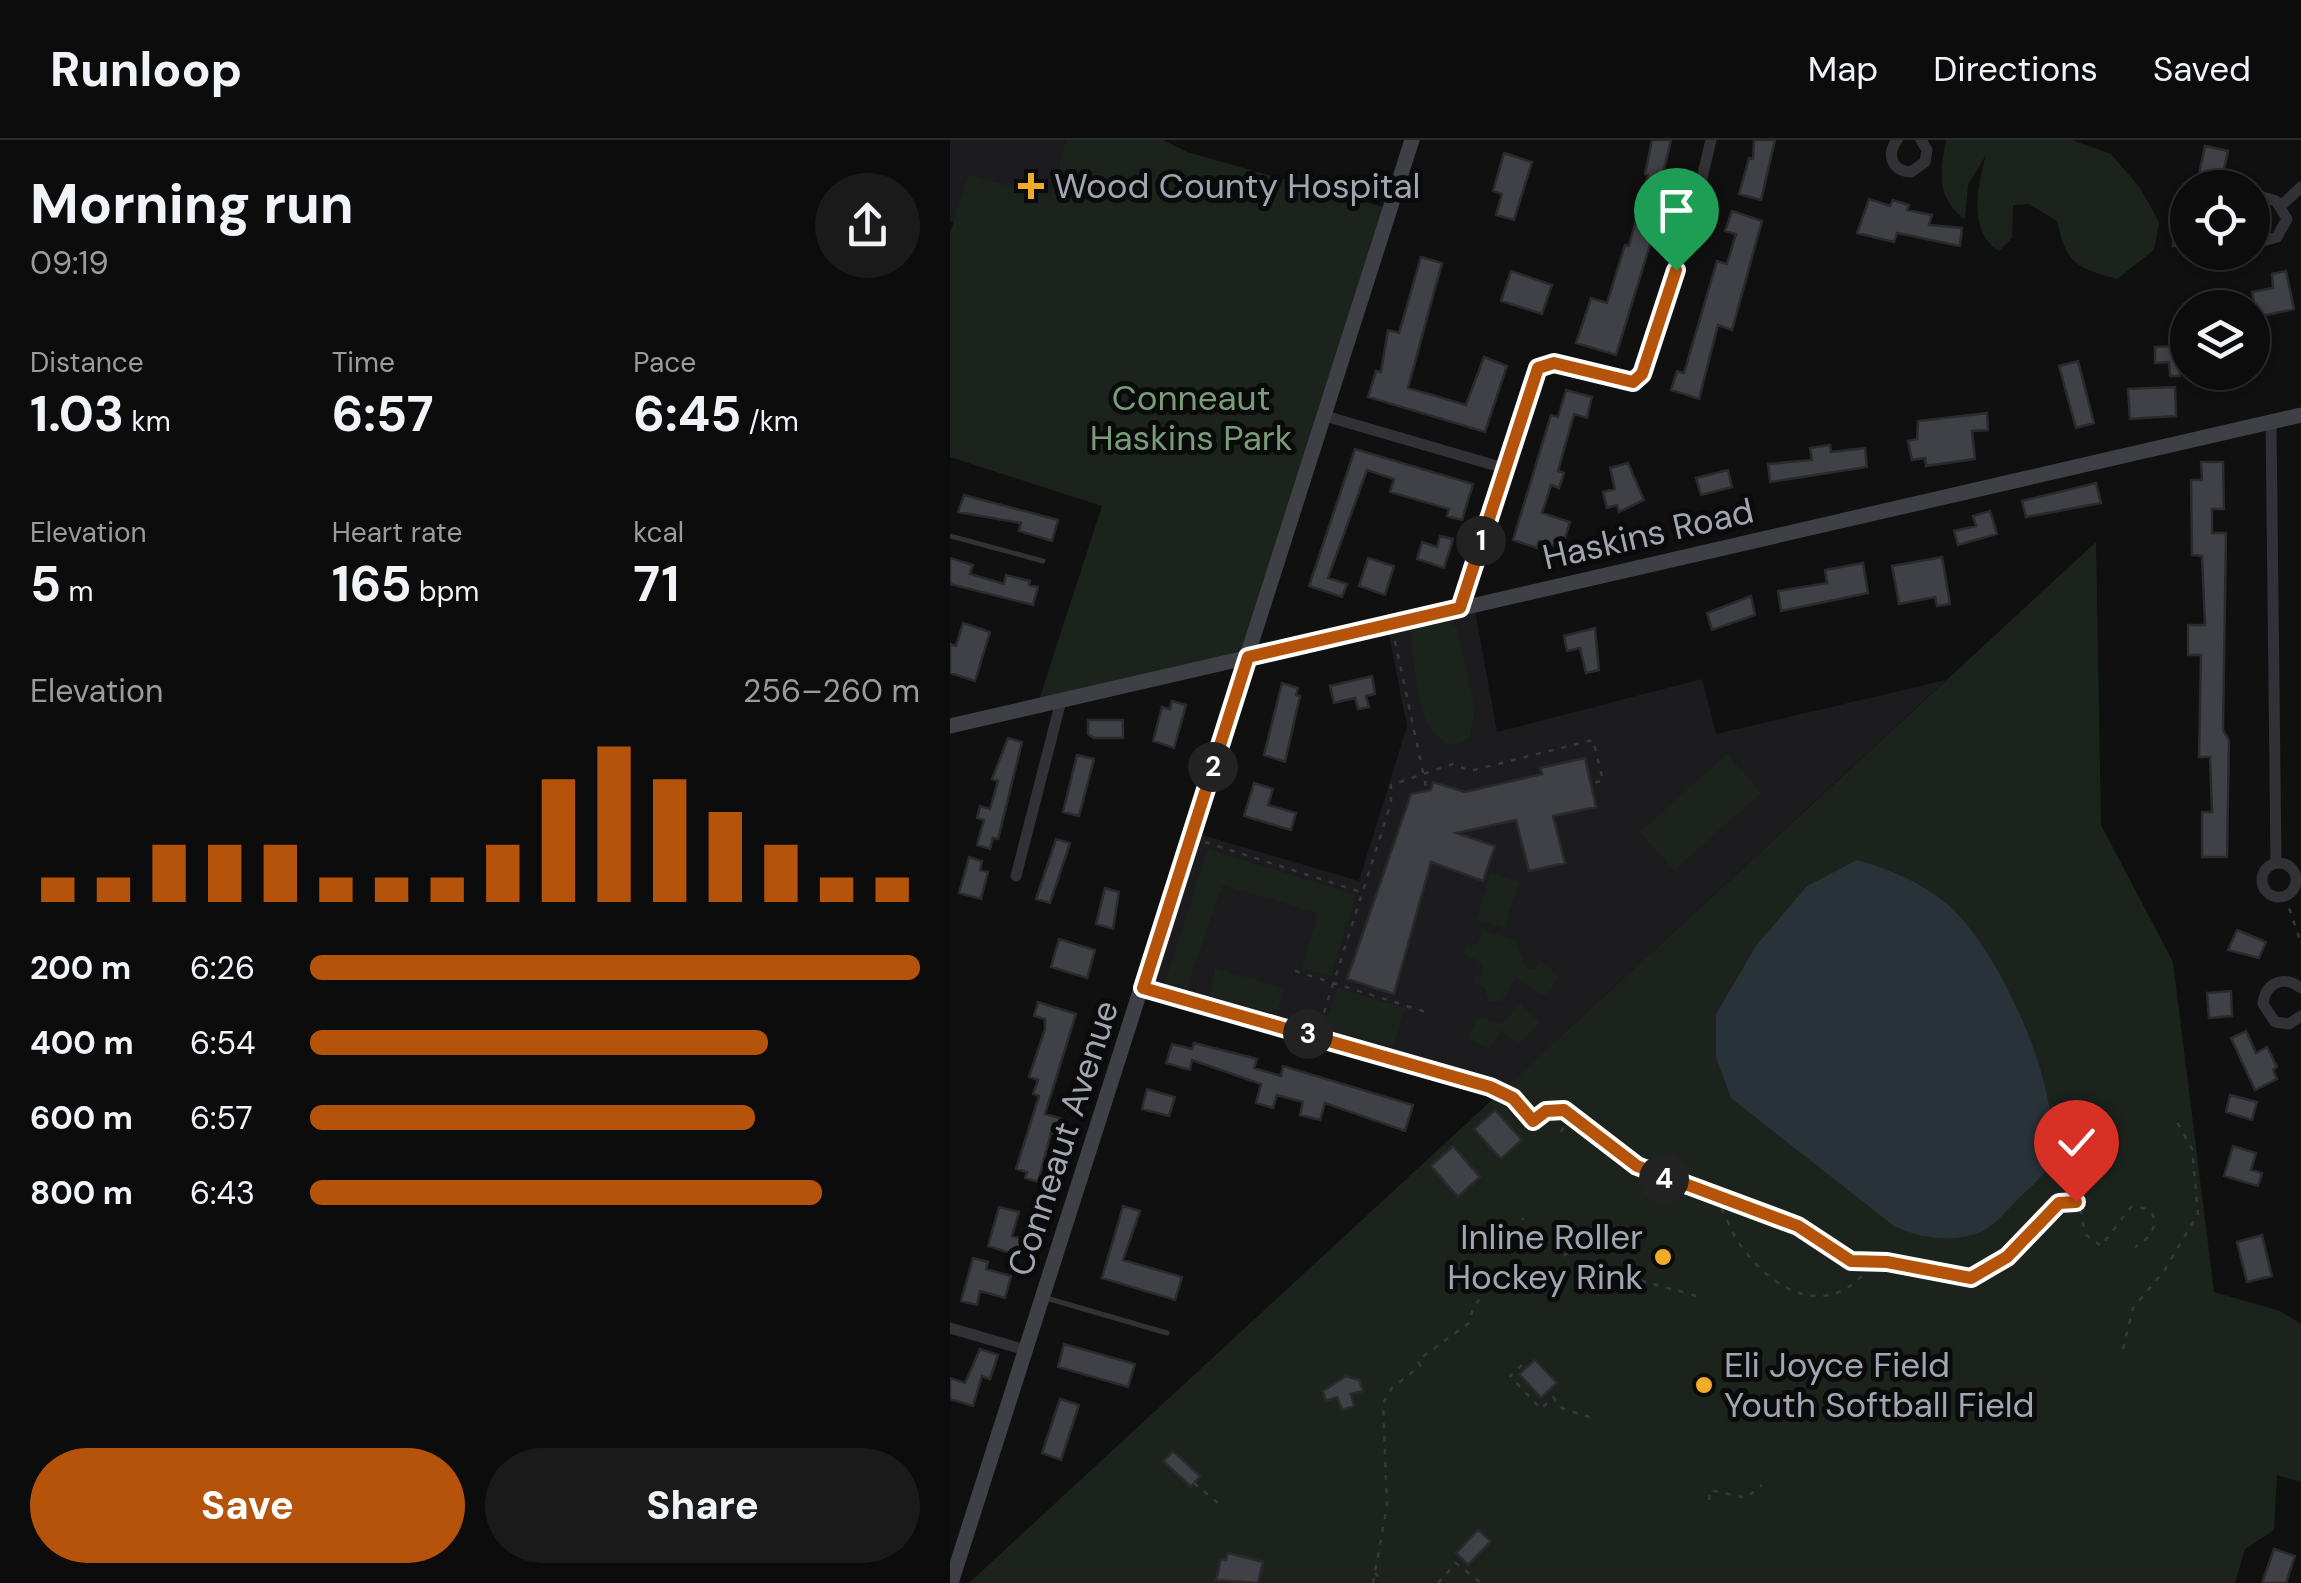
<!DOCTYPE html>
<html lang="en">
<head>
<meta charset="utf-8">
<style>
	:root { --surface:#0c0c0d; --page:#1a1a1b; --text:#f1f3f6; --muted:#9a9b9d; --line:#2c2c2e; --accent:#b45309 }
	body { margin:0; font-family:"DM Sans",sans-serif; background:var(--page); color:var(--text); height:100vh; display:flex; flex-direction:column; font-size:38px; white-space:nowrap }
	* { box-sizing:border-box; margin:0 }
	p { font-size:32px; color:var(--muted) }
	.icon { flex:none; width:55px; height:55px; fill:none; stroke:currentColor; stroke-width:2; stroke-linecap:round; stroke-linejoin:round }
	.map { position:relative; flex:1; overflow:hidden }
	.sheet { display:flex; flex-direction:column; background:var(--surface); width:950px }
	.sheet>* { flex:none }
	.buttons { position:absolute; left:1220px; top:30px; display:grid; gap:20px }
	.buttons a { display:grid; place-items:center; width:100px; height:100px; border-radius:50%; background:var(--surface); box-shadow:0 2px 8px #0004,0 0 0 2px var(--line); font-size:50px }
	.pin { position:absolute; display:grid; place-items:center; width:85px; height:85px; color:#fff; margin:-102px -42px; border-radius:50% 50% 50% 0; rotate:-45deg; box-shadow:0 0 10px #0007 }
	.pin .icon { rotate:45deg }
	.km { position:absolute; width:50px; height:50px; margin:-25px; border-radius:50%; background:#222; color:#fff; font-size:28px; line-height:50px; text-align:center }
	.round { display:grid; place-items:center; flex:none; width:105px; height:105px; border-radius:52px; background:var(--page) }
	.headline { display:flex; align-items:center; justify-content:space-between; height:170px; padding:0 30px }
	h1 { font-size:55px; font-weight:700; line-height:75px }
	.stats { display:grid; grid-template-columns:repeat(3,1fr); gap:15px; height:170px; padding:10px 30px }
	.stats div { display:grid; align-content:center }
	.stats b { font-size:50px; font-weight:700 }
	.stats small { font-size:28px; font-weight:400 }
	.stats p { font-size:28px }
	.chart { height:280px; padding:20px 30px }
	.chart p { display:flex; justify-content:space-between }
	.chart svg { width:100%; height:180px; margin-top:10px; stroke:var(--accent); stroke-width:6 }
	.cta { display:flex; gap:20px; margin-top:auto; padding:20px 30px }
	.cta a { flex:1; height:115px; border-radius:60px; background:var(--accent); color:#fff; font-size:40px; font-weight:700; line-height:115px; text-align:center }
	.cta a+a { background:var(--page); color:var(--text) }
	ul { padding:0 30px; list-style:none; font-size:32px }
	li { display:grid; grid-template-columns:160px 120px 1fr; align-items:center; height:75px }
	li i { height:25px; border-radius:12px; background:var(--accent) }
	header { display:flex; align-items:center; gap:60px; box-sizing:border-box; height:140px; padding:0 50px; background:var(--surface); border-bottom:2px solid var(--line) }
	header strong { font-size:48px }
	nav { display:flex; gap:55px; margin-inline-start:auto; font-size:35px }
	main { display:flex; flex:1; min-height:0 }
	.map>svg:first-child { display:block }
	.built { fill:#1c1c1e }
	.green { fill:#1c231d }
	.water { fill:#293239 }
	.building { fill:#404146; stroke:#2a2a2d; stroke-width:2.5 }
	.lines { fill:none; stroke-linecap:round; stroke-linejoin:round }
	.path { stroke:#37383d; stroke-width:2.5; stroke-dasharray:5 8; stroke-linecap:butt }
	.lane { stroke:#313136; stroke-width:5 }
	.street { stroke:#313136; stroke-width:11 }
	.secondary { stroke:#3f4046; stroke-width:15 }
	.route-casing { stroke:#fff; stroke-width:20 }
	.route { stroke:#b45309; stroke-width:12 }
	.poi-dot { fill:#f0ab29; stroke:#0b0b0c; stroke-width:4 }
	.labels { text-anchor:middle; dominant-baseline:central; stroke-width:10; stroke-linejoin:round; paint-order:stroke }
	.poi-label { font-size:35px; fill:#a1a6b2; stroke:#0b0b0c; text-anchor:start }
	.park-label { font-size:35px; fill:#779d79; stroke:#0b0b0c }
	.street-label { font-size:35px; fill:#a1a6b2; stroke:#0b0b0c }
</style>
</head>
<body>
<header>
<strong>Runloop</strong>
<nav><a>Map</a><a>Directions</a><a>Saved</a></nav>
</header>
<main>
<section class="sheet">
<div class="headline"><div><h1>Morning run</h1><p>09:19</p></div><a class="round"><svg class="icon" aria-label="share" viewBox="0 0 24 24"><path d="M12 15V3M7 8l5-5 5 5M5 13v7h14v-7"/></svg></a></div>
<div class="stats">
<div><p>Distance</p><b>1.03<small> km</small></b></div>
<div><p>Time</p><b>6:57</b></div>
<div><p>Pace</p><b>6:45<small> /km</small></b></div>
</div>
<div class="stats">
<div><p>Elevation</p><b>5<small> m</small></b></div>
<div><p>Heart rate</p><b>165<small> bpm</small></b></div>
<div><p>kcal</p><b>71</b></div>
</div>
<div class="chart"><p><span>Elevation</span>256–260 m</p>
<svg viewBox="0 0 160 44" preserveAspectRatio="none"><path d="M5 44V38M15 44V38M25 44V30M35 44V30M45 44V30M55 44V38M65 44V38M75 44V38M85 44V30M95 44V14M105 44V6M115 44V14M125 44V22M135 44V30M145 44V38M155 44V38"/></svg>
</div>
<ul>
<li><b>200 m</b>6:26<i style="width:100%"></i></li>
<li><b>400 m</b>6:54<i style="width:75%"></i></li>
<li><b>600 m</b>6:57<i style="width:73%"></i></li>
<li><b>800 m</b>6:43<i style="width:84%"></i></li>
</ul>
<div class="cta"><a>Save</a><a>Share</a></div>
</section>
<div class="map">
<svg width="1351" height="1443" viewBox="0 0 1351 1443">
	<rect width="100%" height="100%" fill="#101011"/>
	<!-- built -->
	<path class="built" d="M0 0H116L100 56 19 36 4 82 0 81Z
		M524 465 547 592 752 539 766 594 996 540 551 952 193 847 242 692 409 741 457 586 437 485Z"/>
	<!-- green -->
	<path class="green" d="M116 0H213L237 12 436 68 298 517 87 566 152 366 0 317V94L18 35 100 56Z
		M996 0H1122L1161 14 1190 48 1209 82 1204 110 1167 139C1126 128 1116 123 1107 81L1079 64 1063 65 1062 98 1049 111C1018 92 1027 47 1036 15L1018 45 1015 79C986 59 990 32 996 0Z
		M1146 402 1151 685 1223 822 1264 1152 1330 1171 1351 1184V1342L1327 1335 1324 1390 1295 1409 1285 1443H19Z
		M498 479 507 488 525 569 520 598 502 605C465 593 467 535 461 502L462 488Z
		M777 614 811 653 724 730 690 692Z
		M258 709 406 755 381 836 352 829 368 773 272 745 237 848 215 842Z
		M541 733 569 742 555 788 526 780Z
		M533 790 565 800 576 829 583 830 591 821 610 837 594 856 567 838 551 861 539 862 534 846 523 843 525 837 533 834C533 821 525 817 513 814L516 805 528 804Z
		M265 828 334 848 328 870 319 872 260 856Z
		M388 848 455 868 443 906 373 888Z
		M570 864 589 882 568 905 551 890 539 909 517 898 528 877 552 884Z"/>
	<!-- water -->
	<path class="water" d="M907 720C941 730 968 741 996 763 1048 806 1115 952 1100 1019 1096 1035 1084 1044 1072 1055 1061 1065 1047 1084 1033 1091 1005 1104 969 1098 944 1086L781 958 766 917V874L806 806 857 746Z"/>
	<!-- building -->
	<path class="building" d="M702 0H721L709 51 716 53 666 215 626 203 641 158 657 163 675 105 679 106 698 35 695 34Z
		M804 0H825L811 60 789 54 799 18 803 19Z
		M1255 6 1278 11 1270 48H1246Z
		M554 13 582 22 564 80 546 75 552 54 543 51Z
		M1225 58 1238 59V106H1223Z
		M919 59 940 66 943 60 959 65 957 70 982 75 979 85 1012 88 1010 106 947 93 944 102 907 93Z
		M782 71 812 81 782 190 768 185 749 259 721 250 727 231 734 233 767 121 777 124 786 94 775 91Z
		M471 117 492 123 458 248 516 265 534 217 557 226 535 292 418 257 426 231 431 232 438 190 449 193Z
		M561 131 602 145 592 174 551 161Z
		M1336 131 1344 169 1307 177 1302 152 1323 148 1322 134Z
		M1229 206 1230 236H1220L1219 222 1205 223V207Z
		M1128 221 1144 283 1126 288 1109 226Z
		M1225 247 1226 276 1180 279 1178 249Z
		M616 250 642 257 637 278 624 274 608 331 614 333 609 348 601 345 592 373 620 382 612 408 589 401 587 408 563 400 601 275 608 277Z
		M1037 273 1038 290 1022 291 1025 319 976 326 975 318 962 320 958 301 967 299 968 281Z
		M880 305 881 312 915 308 917 327 820 342 818 324 862 320 860 308Z
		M405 309 523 344 512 380 497 376 499 369 440 352 444 339 417 330 378 438 397 444 392 457 359 446Z
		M1251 322H1273L1274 369H1262V393H1276L1273 590 1279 600 1277 717H1252V672H1262L1260 617H1249L1251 515H1238V485H1255L1252 416 1242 415 1241 340H1252Z
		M678 323 694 360 669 372 667 365 657 368 653 352 665 349 660 328Z
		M778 330 782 347 751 355 746 338Z
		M1146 343 1151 363 1076 377 1072 361Z
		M14 355 108 380 102 401 69 391 71 383 8 372Z
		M1040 371 1047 394 1008 405 1004 391 1026 386 1023 376Z
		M490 396 503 399 494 428 467 419 472 402 487 407Z
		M992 417 1000 464 987 466 985 457 949 464 942 426Z
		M0 418 23 425 20 434 54 444 56 435 80 441 79 445 88 447 83 465 0 444Z
		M418 418 444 426 435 455 409 446Z
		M913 423 918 453 831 471 828 451 877 443 875 430Z
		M801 456 805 475 762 490 757 473Z
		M13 483 40 492 25 541 0 533V504L6 506Z
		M645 488 649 530 636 533 630 508 617 511 614 496Z
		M422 536 425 554 416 556 419 567 408 569 405 558 384 563 380 546Z
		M332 543 348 548 346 555 350 556 335 622 314 615Z
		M222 561 236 565 224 608 203 601 212 567 220 569Z
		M138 580H173V598H144L138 594Z
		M58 598 72 602 48 699 43 698 40 709 27 705 34 680 27 678 30 666 40 669 48 641 42 639Z
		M127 615 144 619 129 676 113 672Z
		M635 618 646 667 603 676 615 723 579 731 566 680 506 693 545 706 533 741 481 722 444 854 397 839 461 654 481 650 483 642 515 652 592 634 590 628Z
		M304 643 323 649 318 665 346 673 341 690 294 676Z
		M106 699 120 703 100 763 86 759Z
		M19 717 32 721 30 730 38 732 31 759 9 753Z
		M155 748 169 752 163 789 146 784Z
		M1287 790 1316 802 1309 818 1278 810Z
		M109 799 145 810 137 838 101 827Z
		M1281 851 1282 876 1259 878 1257 853Z
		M88 862 126 874 95 974 116 980 111 996 101 993 88 1042 75 1038 77 1032 66 1029 89 956 83 954 88 940 79 937 95 889V879L84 876Z
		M1296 891 1306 913 1317 907 1327 927 1323 930 1327 939 1305 950 1281 898Z
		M244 903 307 919 304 928 331 936 333 926 463 965 455 991 375 963 370 980 350 975 353 962 327 955 323 968 306 963 311 944 242 920 240 930 216 923 222 904 242 909Z
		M197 949 225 957 219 976 192 969Z
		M1280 955 1307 962 1302 980 1276 972Z
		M545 970 572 1000 551 1019 524 989Z
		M503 1006 530 1037 508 1057 481 1026Z
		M1283 1006 1306 1013 1301 1030 1312 1033 1308 1046 1274 1036Z
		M173 1066 190 1071 173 1120 232 1137 225 1160 152 1138Z
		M49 1067 69 1072 62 1096 74 1099 69 1116 38 1106Z
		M1312 1095 1322 1136 1297 1142 1287 1102Z
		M23 1118 38 1122 36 1129 61 1136 55 1158 30 1151 27 1165 11 1161Z
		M114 1204 185 1224 178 1247 108 1227Z
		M30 1209 48 1215 40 1239 32 1236 23 1266 0 1259V1238L15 1243Z
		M585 1220 607 1243 591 1258 569 1234Z
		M396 1236 409 1240 413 1251 401 1254 404 1266 392 1270 387 1257 376 1261 373 1251Z
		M110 1259 129 1265 111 1320 92 1313Z
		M223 1311 250 1336 241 1347 213 1321Z
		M528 1390 541 1401 518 1425 506 1413Z
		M1324 1409 1345 1416 1336 1443H1312Z
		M278 1413 313 1422 308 1443 266 1440 271 1419 276 1420Z"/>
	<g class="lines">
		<!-- path -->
		<path class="path" d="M445 501 477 651
			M255 702 411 752
			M1335 756 1351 803
			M345 831 476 872
			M370 885 441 663V645L503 624 520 631 643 600 653 641 641 643
			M497 933 563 958 583 981 595 971 614 970 687 1027 848 1086 901 1121 921 1125 937 1123 1021 1139 1057 1117 1109 1063 1119 1059 1131 1072 1135 1094 1151 1106 1181 1067C1214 1065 1209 1095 1185 1107
			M611 992 620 976
			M765 1057C774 1071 779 1087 787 1100 820 1151 879 1183 921 1125
			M569 1093 618 1111
			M566 1105 573 1078
			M614 1116 643 1087
			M666 1134 747 1156
			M1173 1209 1183 1168 1214 1131 1248 1074 1242 1009 1226 980
			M572 1225 560 1236 591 1269 603 1257 612 1268 642 1278
			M244 1343 268 1363
			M759 1360 760 1350 796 1358 812 1345
			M425 1433 434 1443
			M423 1443 437 1366 433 1263 442 1248 470 1226 468 1220 519 1183 523 1168 553 1127
			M488 1443 506 1423 531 1443"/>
		<!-- lane -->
		<path class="lane" d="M0 396 93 421
			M96 1158 217 1193"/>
		<!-- street -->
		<path class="street" d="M947 0C936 15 942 31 961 32L975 22 977 10 971 0
			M1302 62 1313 57 1326 61 1337 79 1327 97 1313 101 1302 96
			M1332 65 1351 47
			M375 276 554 328
			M1321 282 1326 723
			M510 468 588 228 604 223 683 243 693 233 743 76 761 0
			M1312 740a17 17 0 1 1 34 0a17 17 0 1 1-34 0Z
			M66 736 111 561
			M193 847 486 930
			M1351 848C1335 835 1315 842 1313 864L1325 882 1339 884 1351 876
			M0 1188 76 1210"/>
		<!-- secondary -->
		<path class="secondary" d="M0 586 1351 275
			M1 1443 462 0"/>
	</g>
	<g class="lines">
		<!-- route casing -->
		<g class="route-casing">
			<path id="route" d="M726 130 692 234 683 242 604 223 588 228 510 468 298 517 193 848 540 947 563 958 583 981 596 971 614 970 687 1026 848 1086 901 1121 937 1122 1021 1138 1057 1117 1109 1063 1126 1062"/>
		</g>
		<!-- route -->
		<use href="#route" class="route"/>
	</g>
	<!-- markers -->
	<g class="poi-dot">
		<path d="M76 31h10v10h10v10h-10v10h-10v-10h-10v-10h10z"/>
		<circle cx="713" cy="1117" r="10"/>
		<circle cx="754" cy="1245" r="10"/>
	</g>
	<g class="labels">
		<!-- poi labels -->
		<g class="poi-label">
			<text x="104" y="46">Wood County Hospital</text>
			<text x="693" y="1097" text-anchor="end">Inline Roller<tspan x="693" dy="40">Hockey Rink</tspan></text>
			<text x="774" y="1225">Eli Joyce Field<tspan x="774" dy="40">Youth Softball Field</tspan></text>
		</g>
		<!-- park labels -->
		<g class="park-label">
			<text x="241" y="258">Conneaut<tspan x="241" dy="40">Haskins Park</tspan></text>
		</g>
		<!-- street labels -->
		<g class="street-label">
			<text transform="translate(698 394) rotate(-13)">Haskins Road</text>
			<text transform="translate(113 998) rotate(-72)">Conneaut Avenue</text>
		</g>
	</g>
</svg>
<div class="buttons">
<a><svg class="icon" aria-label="locate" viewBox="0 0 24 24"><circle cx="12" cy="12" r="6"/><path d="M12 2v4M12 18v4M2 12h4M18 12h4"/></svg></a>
<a><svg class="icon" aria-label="layers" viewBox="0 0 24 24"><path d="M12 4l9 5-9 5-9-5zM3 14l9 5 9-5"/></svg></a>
</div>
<div class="pin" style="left:726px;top:130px;background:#1e9e55"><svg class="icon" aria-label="arrive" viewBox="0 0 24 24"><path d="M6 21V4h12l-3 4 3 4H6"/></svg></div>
<div class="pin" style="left:1126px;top:1062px;background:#d93025"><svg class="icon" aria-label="check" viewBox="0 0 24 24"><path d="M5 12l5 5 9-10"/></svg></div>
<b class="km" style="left:531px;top:401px">1</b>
<b class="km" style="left:263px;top:627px">2</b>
<b class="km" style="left:358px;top:894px">3</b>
<b class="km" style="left:714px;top:1039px">4</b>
</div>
</main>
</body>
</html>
